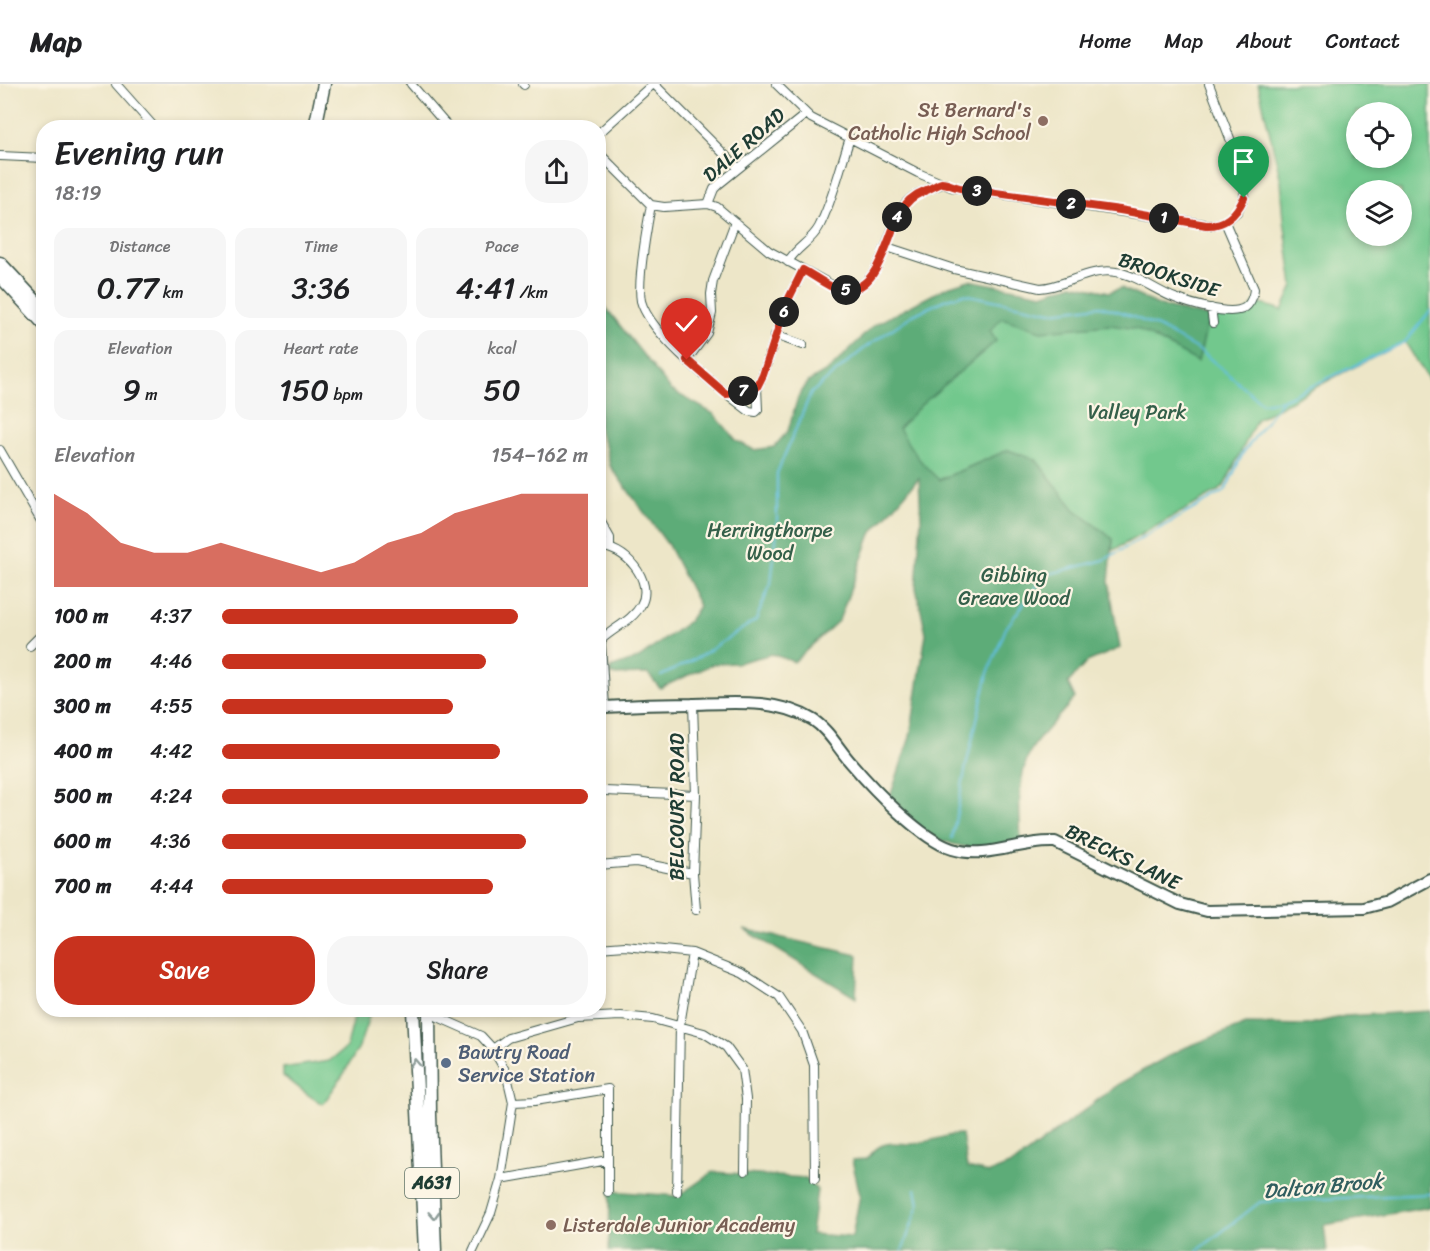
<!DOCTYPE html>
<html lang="en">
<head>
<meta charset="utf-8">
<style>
	:root { --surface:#fff; --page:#f6f6f6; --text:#202124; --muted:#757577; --line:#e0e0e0; --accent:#c8321e }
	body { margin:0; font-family:Sriracha,sans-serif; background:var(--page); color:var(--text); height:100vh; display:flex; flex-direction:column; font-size:22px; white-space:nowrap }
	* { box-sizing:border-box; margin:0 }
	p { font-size:20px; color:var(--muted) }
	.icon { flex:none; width:33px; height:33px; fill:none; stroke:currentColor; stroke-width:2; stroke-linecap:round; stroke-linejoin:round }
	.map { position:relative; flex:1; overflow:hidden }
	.drawer { position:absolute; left:36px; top:36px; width:570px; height:897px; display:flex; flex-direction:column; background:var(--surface); border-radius:24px; box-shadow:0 3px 9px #0003 }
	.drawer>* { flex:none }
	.buttons { position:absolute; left:1346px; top:18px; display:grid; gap:12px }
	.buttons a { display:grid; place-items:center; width:66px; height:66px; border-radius:50%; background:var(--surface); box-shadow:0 3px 9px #0003; font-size:30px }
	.pin { position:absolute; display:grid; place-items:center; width:51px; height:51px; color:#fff; margin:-62px -26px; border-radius:50% 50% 50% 0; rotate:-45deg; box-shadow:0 0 6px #0007 }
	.pin .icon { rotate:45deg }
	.km { position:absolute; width:30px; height:30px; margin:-15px; border-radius:50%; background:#222; color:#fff; font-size:16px; line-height:30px; text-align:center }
	.round { display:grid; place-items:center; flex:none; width:63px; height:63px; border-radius:24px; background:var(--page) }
	.overview { display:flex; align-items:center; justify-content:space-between; height:102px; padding:0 18px }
	h1 { font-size:33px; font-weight:600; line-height:45px }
	.metrics { display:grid; grid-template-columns:repeat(3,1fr); gap:9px; height:102px; padding:6px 18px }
	.metrics div { display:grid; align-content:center; border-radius:15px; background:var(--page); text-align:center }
	.metrics b { font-size:30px; font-weight:600 }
	.metrics small { font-size:16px; font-weight:400 }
	.metrics p { font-size:16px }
	.chart { height:168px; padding:12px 18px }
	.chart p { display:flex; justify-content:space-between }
	.chart svg { width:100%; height:108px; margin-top:6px; fill:var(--accent); opacity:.7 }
	.button { display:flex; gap:12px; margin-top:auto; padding:12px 18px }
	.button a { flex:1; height:69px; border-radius:24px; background:var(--accent); color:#fff; font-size:24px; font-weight:600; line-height:69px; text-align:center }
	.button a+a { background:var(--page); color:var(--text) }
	ul { padding:0 18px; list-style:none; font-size:20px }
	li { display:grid; grid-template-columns:96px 72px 1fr; align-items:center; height:45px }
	li i { height:15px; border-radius:8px; background:var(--accent) }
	header { display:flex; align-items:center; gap:36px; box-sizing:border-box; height:84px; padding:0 30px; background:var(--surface); border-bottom:2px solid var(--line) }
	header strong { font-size:28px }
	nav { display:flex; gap:33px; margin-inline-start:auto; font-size:21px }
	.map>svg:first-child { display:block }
	.green { fill:#72c88d; stroke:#488260; stroke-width:1.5; fill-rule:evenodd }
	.forest { fill:#5dac78; stroke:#3e7456; stroke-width:1.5 }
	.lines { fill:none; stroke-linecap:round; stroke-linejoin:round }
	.stream { stroke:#63c0e1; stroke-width:2 }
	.street-casing { stroke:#3e564a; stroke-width:10 }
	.secondary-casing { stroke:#3e564a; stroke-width:14 }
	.primary-casing { stroke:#3e564a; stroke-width:15 }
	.street { stroke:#fff; stroke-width:8 }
	.secondary { stroke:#fff; stroke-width:10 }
	.primary { stroke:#fff; stroke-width:12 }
	.oneway { stroke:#8f9e9a }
	.route-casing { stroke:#fff; stroke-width:12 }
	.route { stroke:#c8321e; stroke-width:8 }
	.education-dot { fill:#8d6e63; stroke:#fcf5e5; stroke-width:2 }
	.service-dot { fill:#5c6f8a; stroke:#fcf5e5; stroke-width:2 }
	.labels { text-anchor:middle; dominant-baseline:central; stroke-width:4.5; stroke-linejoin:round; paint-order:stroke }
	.shield { fill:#fcf5e5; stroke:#617469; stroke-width:1.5 }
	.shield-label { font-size:18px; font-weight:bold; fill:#1f3d34 }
	.education-label { font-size:20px; fill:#785e54; stroke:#fcf5e5; text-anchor:end }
	.street-label { font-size:20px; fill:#1f3d34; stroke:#fcf5e5 }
	.park-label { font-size:20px; fill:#34604a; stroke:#fcf5e5 }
	.service-label { font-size:20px; fill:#4e5e75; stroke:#fcf5e5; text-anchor:start }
	.water-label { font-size:21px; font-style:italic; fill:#305e5f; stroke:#fcf5e5 }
</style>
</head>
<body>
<header>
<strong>Map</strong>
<nav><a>Home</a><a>Map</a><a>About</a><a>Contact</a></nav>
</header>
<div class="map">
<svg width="1430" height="1167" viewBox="0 0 1430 1167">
	<rect width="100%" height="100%" fill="#fcf5e5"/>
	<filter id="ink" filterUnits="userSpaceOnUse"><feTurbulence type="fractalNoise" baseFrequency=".0167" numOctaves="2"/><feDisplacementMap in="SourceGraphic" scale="12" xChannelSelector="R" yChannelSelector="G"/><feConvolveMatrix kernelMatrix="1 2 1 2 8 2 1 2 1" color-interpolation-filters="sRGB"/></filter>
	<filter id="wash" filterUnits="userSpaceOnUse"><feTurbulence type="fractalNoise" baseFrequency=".008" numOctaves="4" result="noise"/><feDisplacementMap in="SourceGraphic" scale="24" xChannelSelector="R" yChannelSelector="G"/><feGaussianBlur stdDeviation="1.35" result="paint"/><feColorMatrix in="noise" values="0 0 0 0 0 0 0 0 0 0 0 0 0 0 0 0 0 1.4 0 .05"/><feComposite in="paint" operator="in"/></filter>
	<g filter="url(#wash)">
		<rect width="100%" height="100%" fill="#ede6c8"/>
		<!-- green -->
		<path class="green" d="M1258 0H1430V298L1405 258 1342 289 1257 335 1225 400 1217 408 1112 467 1113 455 1074 425 1036 376 1008 366 939 396C921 381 910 365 899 344L990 247 1008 204 1042 210 1073 200 1109 208 1121 204 1160 222 1209 233H1229L1246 229 1255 218 1282 226 1293 202 1284 136 1281 97ZM1356 28H1401V74H1356ZM1356 106H1401V152H1356Z
			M371 926 359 963 343 991 323 1020C308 1013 297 1001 283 992V984L329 977 347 963 354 933Z"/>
		<!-- forest -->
		<path class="forest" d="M969 196 1042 210 1073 200 1109 208 1121 204 1160 222 1209 233 1198 278 1137 245 1110 241 1041 247 1002 234 990 247 996 257 921 321 899 344C910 365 921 380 939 396L1008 366 1036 376 1074 425 1113 455 1109 498 1120 564 1087 578 1068 599 1075 614C1064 627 1037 654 1030 668 1017 696 1019 728 1021 757 988 767 953 767 923 746 911 737 901 723 890 713L910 653 926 549 916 504 921 435 919 394 871 450 839 536 794 578 772 570 737 579 713 580 660 604 648 590 610 591V584L639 574 689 537 699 522 668 461 610 382 605 361 599 348V215L671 306 714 330 737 357 754 366 774 363 788 347 798 313 808 298 830 285 874 241 947 203Z
			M744 845 858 871 856 914Z
			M1430 927V1123L1324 1141 1327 1167H609L610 1107 678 1112 713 1088 806 1094 817 1106 811 1150 852 1153 860 1111 852 1076 867 1075C873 1068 877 1062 886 1060 894 1058 902 1060 910 1060 927 1060 944 1050 962 1050L967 1084 989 1089 1014 1079 1119 1000 1179 966 1246 940 1306 941 1345 932Z"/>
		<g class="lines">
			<!-- stream -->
			<path class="stream" d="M661 592 699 573 756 536 771 499 777 447V389L811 309 866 263 911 232 944 216 964 210 1051 228 1100 222 1121 228 1158 243 1202 268 1262 319 1282 316 1405 258 1430 227
				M952 754 966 682 988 589 1006 544 1045 491 1104 476 1225 407 1243 369 1282 316
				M902 1167 919 1121 916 1105
				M1197 1167 1260 1118 1430 1110"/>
		</g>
	</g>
	<g filter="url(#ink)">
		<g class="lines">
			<!-- street casing -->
			<g class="street-casing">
				<path id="street" d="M116 0 155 44
					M411 0 449 44
					M523 0 524 1
					M654 0 738 84
					M776 0 811 34 918 89 951 103 1212 141 1225 138 1237 128 1244 114 1246 96 1209 0
					M598 50 653 0
					M598 68 651 121 664 123 708 120 717 123 769 167 839 205C884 212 885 144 905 120 914 109 929 105 942 100
					M0 72 44 74
					M708 120 714 105 719 100 806 30
					M651 121C647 143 637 196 641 217 650 251 721 306 749 327L756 328 758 326 757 303 763 291 787 218 803 186
					M887 163 954 185 1040 204C1065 203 1090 183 1116 188 1137 191 1156 207 1175 214 1190 220 1224 230 1239 226 1249 224 1253 214 1254 205L1225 138
					M788 178C795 164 811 158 819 143 833 116 840 83 850 54
					M1211 224 1213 239
					M775 251 803 261
					M687 276 707 249 712 229 711 210 713 197 735 138
					M726 310 736 309 757 303
					M0 366 44 442
					M598 433 610 454V463
					M598 463C624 461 655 497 641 521 633 536 614 544 602 555L601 560 605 623
					M30 562 44 548
					M693 620 696 711 693 789 696 826
					M605 707 696 711
					M598 781 636 778 693 789
					M598 864 625 862 692 869 742 889 779 913 802 947 814 981 815 1095
					M438 933 481 952 493 965 506 988 513 1018 501 1095 491 1129 473 1167
					M493 965 508 954 578 934 621 932 653 935 704 949 726 963 742 985 746 1015 745 1087
					M608 1076V1108
					M501 1095 608 1076V1005L535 1017 513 1018
					M677 1108 680 941 692 869"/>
			</g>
			<!-- secondary casing -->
			<g class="secondary-casing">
				<path id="secondary" d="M598 626 605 623C634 621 663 620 692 620 731 619 777 614 813 636 829 646 839 666 852 680 874 706 921 755 952 765 988 776 1019 756 1055 758L1180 820 1207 827 1364 824 1387 818 1430 795"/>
			</g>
			<!-- primary casing -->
			<g class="primary-casing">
				<path id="primary" d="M315 44 324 0
					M0 179 44 226
					M0 192 44 240
					M413 926 425 1167
					M429 926 430 1031 435 1167"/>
			</g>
			<!-- street -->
			<use href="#street" class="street"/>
			<!-- secondary -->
			<use href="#secondary" class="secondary"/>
			<!-- primary -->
			<use href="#primary" class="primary"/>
		</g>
		<!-- one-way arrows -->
		<defs><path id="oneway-chevron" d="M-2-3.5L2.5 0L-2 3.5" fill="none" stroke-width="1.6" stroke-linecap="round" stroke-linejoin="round" transform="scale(1.5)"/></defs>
		<g class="oneway">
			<use href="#oneway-chevron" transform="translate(415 979) rotate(-93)"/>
			<use href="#oneway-chevron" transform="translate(434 1131) rotate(87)"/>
		</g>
	</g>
	<g class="lines" filter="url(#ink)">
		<!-- route casing -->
		<g class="route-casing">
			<path id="route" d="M687 276 726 310 736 309 757 303 763 291 787 218 803 186C815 192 831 206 845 206 883 207 887 142 906 120 912 112 920 109 929 105 932 104 938 100 942 99 947 99 954 103 960 104L1120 126 1206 141C1225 142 1236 131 1244 114"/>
		</g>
		<!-- route -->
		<use href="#route" class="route"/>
	</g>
	<!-- markers -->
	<g class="education-dot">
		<circle cx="1043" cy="37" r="6"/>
		<circle cx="551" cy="1141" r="6"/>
	</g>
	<circle class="service-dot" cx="446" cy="979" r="6"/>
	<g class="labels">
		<!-- shield labels -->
		<rect class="shield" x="405" y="1084" width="54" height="30" rx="4.5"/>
		<g class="shield-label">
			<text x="432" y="1099">A631</text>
		</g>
		<!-- education labels -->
		<g class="education-label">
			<text x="1031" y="26">St Bernard's<tspan x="1031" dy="23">Catholic High School</tspan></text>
			<text x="563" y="1141" text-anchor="start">Listerdale Junior Academy</text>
		</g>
		<!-- street labels -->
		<g class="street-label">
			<text transform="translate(744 61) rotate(-41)">DALE ROAD</text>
			<text transform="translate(1169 191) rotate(18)">BROOKSIDE</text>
			<text transform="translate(677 723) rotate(-90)">BELCOURT ROAD</text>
			<text transform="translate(1123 773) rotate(26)">BRECKS LANE</text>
		</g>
		<!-- park labels -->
		<g class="park-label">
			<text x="1137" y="328">Valley Park</text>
			<text x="770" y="446">Herringthorpe<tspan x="770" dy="23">Wood</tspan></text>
			<text x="1014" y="491">Gibbing<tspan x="1014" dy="23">Greave Wood</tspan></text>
		</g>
		<!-- service labels -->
		<g class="service-label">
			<text x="458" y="968">Bawtry Road<tspan x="458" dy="23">Service Station</tspan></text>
		</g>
		<!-- water labels -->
		<g class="water-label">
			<text transform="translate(1323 1102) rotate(-5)">Dalton Brook</text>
		</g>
	</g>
</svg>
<div class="buttons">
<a><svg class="icon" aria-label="locate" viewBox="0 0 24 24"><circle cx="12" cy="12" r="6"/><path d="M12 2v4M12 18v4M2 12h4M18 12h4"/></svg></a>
<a><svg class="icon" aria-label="layers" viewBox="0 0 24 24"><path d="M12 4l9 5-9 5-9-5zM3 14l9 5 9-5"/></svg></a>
</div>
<div class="pin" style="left:1244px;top:114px;background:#1e9e55"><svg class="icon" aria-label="arrive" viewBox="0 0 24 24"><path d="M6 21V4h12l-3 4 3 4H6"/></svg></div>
<div class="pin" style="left:687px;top:276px;background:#d93025"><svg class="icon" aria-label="check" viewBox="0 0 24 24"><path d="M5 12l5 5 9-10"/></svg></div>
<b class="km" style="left:1164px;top:134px">1</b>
<b class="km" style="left:1071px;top:120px">2</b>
<b class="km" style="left:977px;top:107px">3</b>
<b class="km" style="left:897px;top:133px">4</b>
<b class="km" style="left:846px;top:206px">5</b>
<b class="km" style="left:784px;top:228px">6</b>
<b class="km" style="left:743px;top:307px">7</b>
<section class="drawer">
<div class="overview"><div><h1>Evening run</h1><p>18:19</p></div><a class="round"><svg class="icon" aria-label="share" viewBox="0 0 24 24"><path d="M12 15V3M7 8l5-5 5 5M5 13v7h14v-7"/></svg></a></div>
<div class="metrics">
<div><p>Distance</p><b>0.77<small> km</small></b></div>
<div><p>Time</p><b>3:36</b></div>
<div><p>Pace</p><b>4:41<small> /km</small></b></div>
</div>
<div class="metrics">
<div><p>Elevation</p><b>9<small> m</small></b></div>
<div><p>Heart rate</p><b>150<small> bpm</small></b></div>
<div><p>kcal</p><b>50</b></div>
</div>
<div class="chart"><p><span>Elevation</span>154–162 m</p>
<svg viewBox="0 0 160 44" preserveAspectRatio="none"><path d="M0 44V6L10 14L20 26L30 30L40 30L50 26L60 30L70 34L80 38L90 34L100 26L110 22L120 14L130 10L140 6L150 6L160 6V44z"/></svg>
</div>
<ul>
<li><b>100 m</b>4:37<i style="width:81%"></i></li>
<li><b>200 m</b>4:46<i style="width:72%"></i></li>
<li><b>300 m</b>4:55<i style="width:63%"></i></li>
<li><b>400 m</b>4:42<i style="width:76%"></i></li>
<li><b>500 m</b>4:24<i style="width:100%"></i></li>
<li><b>600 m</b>4:36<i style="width:83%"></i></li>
<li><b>700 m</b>4:44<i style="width:74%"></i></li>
</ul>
<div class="button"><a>Save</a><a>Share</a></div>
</section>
</div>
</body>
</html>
